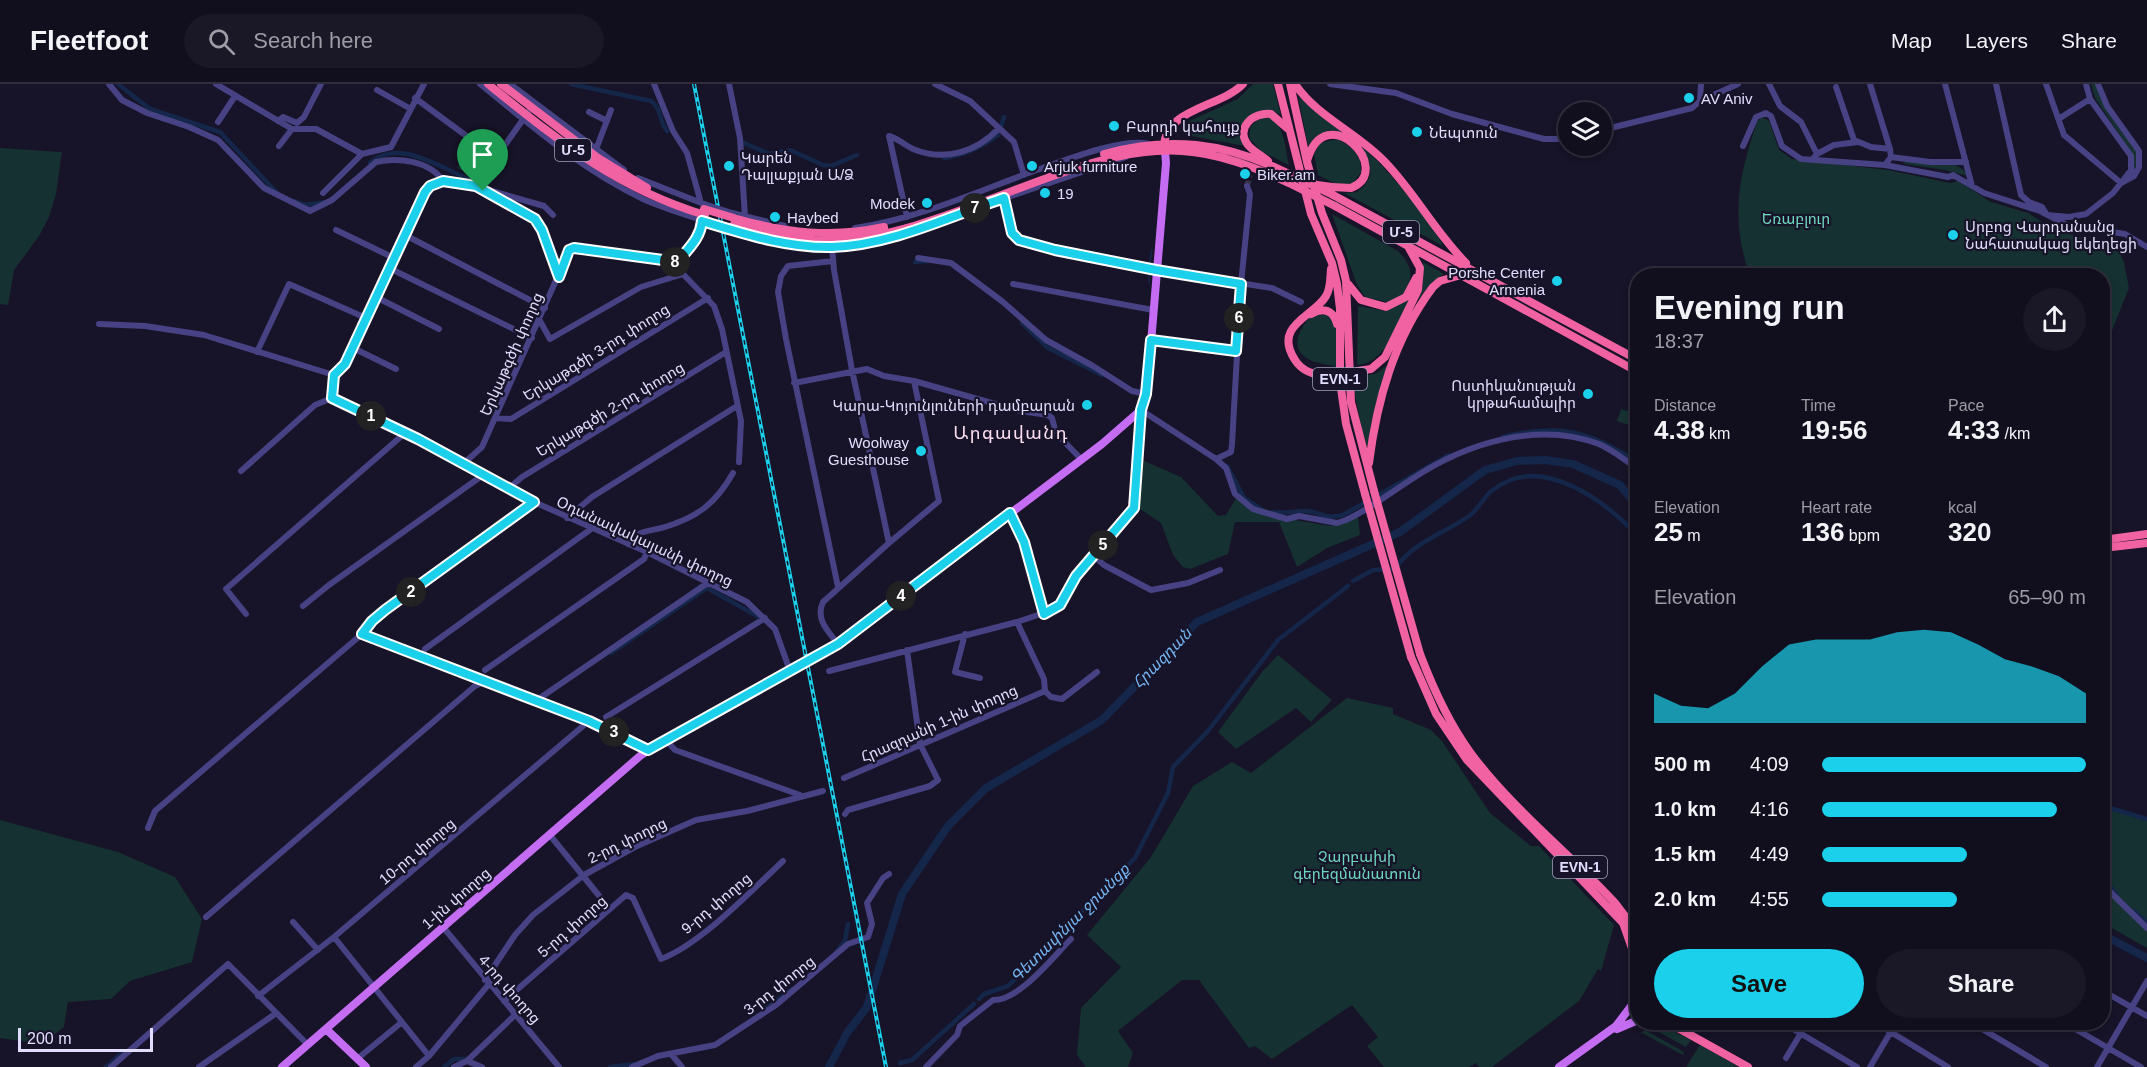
<!DOCTYPE html>
<html lang="en">
<head>
<meta charset="utf-8">
<style>
	:root { --surface:#110e1e; --page:#1a1727; --text:#f1f3f6; --muted:#9c9ca4; --line:#302e3c; --accent:#1ad0eb }
	body { margin:0; font-family:Helvetica,"Noto Sans Armenian",sans-serif; background:var(--page); color:var(--text); height:100vh; display:flex; flex-direction:column; font-size:22px; white-space:nowrap }
	* { box-sizing:border-box; margin:0 }
	p { font-size:20px; color:var(--muted) }
	.icon { flex:none; width:33px; height:33px; fill:none; stroke:currentColor; stroke-width:2; stroke-linecap:round; stroke-linejoin:round }
	.map { position:relative; flex:1; overflow:hidden }
	.drawer { position:absolute; left:1630px; top:184px; width:480px; height:762px; display:flex; flex-direction:column; background:var(--surface); border-radius:24px; box-shadow:0 3px 9px #0003,0 0 0 2px var(--line) }
	.drawer>* { flex:none }
	.tools { position:absolute; left:1558px; top:18px; display:grid; gap:12px }
	.tools a { display:grid; place-items:center; width:54px; height:54px; border-radius:50%; background:var(--surface); box-shadow:0 3px 9px #0003,0 0 0 2px var(--line); font-size:30px }
	.scale { position:absolute; left:18px; bottom:15px; width:135px; box-sizing:border-box; padding-left:6px; border:3px solid #e1ddfc; border-top:0; font-size:16px; line-height:21px; white-space:nowrap; color:#e1ddfc; -webkit-text-stroke:4px #171328; paint-order:stroke }
	.pin { position:absolute; display:grid; place-items:center; width:51px; height:51px; color:#fff; margin:-62px -26px; border-radius:50% 50% 50% 0; rotate:-45deg; box-shadow:0 0 6px #0007 }
	.pin .icon { rotate:45deg }
	.km { position:absolute; width:30px; height:30px; margin:-15px; border-radius:50%; background:#222; color:#fff; font-size:16px; line-height:30px; text-align:center }
	.round { display:grid; place-items:center; flex:none; width:63px; height:63px; border-radius:32px; background:var(--page) }
	.headline { display:flex; align-items:center; justify-content:space-between; height:102px; padding:0 24px }
	h1 { font-size:33px; font-weight:700; line-height:45px }
	.stats { display:grid; grid-template-columns:repeat(3,1fr); gap:9px; height:102px; padding:6px 24px }
	.stats div { display:grid; align-content:center }
	.stats b { font-size:26px; font-weight:700 }
	.stats small { font-size:16px; font-weight:400 }
	.stats p { font-size:16px }
	.chart { height:168px; padding:12px 24px }
	.chart p { display:flex; justify-content:space-between }
	.chart svg { width:100%; height:108px; margin-top:6px; fill:var(--accent); opacity:.7 }
	.cta { display:flex; gap:12px; margin-top:auto; padding:12px 24px }
	.cta a { flex:1; height:69px; border-radius:36px; background:var(--accent); color:#111; font-size:24px; font-weight:700; line-height:69px; text-align:center }
	.cta a+a { background:var(--page); color:var(--text) }
	ul { padding:0 24px; list-style:none; font-size:20px }
	li { display:grid; grid-template-columns:96px 72px 1fr; align-items:center; height:45px }
	li i { height:15px; border-radius:8px; background:var(--accent) }
	header { display:flex; align-items:center; gap:36px; box-sizing:border-box; height:84px; padding:0 30px; background:var(--surface); border-bottom:2px solid var(--line) }
	header strong { font-size:28px }
	nav { display:flex; gap:33px; margin-inline-start:auto; font-size:21px }
	.search { width:420px; height:54px; background:var(--page); display:flex; align-items:center; gap:15px; box-sizing:border-box; padding:0 21px; border-radius:33px; color:var(--muted); font-size:22px }
	.map>svg:first-child { display:block }
	.green { fill:#163131 }
	.lines { fill:none; stroke-linecap:round; stroke-linejoin:round }
	.stream { stroke:#14274b; stroke-width:1.5 }
	.canal { stroke:#14274b; stroke-width:4.5 }
	.river { stroke:#14274b; stroke-width:8 }
	.minor-tunnel { stroke:#353148; stroke-width:6; stroke-dasharray:6 3; stroke-linecap:butt }
	.minor { stroke:#464283; stroke-width:6 }
	.major { stroke:#c46df2; stroke-width:8 }
	.highway { stroke:#f162a3; stroke-width:8 }
	.rail-casing { stroke:#1ad0eb; stroke-width:4 }
	.rail { stroke:#171328; stroke-width:1.5; stroke-dasharray:4.5; stroke-linecap:butt }
	.minor-bridge { stroke:#464283; stroke-width:6 }
	.major-bridge { stroke:#c46df2; stroke-width:8 }
	.highway-bridge { stroke:#f162a3; stroke-width:8 }
	.route-casing { stroke:#fff; stroke-width:12 }
	.route { stroke:#1ad0eb; stroke-width:8 }
	.poi-dot { fill:#1ad0eb; stroke:#171328; stroke-width:2 }
	.labels { text-anchor:middle; dominant-baseline:central; stroke-width:4.5; stroke-linejoin:round; paint-order:stroke }
	.shield { fill:#171328; stroke:#a4a0bc; stroke-width:1.5 }
	.shield-label { font-size:14px; font-weight:bold; fill:#e1ddfc }
	.poi-label { font-size:15px; fill:#e1ddfc; stroke:#171328; text-anchor:start }
	.park-label { font-size:15px; fill:#6ed7bf; stroke:#171328 }
	.street-label { font-size:15px; fill:#e1ddfc; stroke:#171328 }
	.water-label { font-size:16px; font-style:italic; fill:#74b5f3; stroke:#171328 }
	.quarter-label { font-size:18px; letter-spacing:1.5px; fill:#fcdef1; stroke:#171328 }
</style>
</head>
<body>
<header>
<strong>Fleetfoot</strong>
<div class="search"><svg class="icon" aria-label="search" viewBox="0 0 24 24"><circle cx="10" cy="10" r="6"/><path d="M15 15l6 6"/></svg>Search here</div>
<nav><a>Map</a><a>Layers</a><a>Share</a></nav>
</header>
<div class="map">
<svg width="2147" height="983" viewBox="0 0 2147 983">
	<rect width="100%" height="100%" fill="#171328"/>
	<!-- green -->
	<path class="green" d="M1253 0H1273L1281 31 1274 28 1248 35 1245 62 1186 51 1184 43 1187 38 1238 15Z
		M2091 0H2095L2114 37 2138 70 2137 80 2131 91 2132 69 2095 14Z
		M1298 12 1341 47 1340 49H1321L1308 61Z
		M1268 32C1285 41 1285 63 1289 81L1261 67 1250 55C1247 41 1256 36 1268 32Z
		M1762 33 1769 37 1779 66 1792 75 1888 86 1950 99 1958 97 1991 118 2028 129 2053 145 2110 163 2119 168 2124 178 2129 204 2103 269V192H1750C1730 135 1738 94 1757 38Z
		M1337 55C1352 62 1362 72 1361 88L1352 101 1334 99 1318 91 1314 70 1320 59Z
		M1362 63C1379 75 1437 143 1443 162L1344 109 1357 108C1380 89 1368 82 1362 63Z
		M0 64 62 68 56 110 49 133 39 152 14 186 8 221 0 220Z
		M466 71 477 78 482 71 488 76 472 92 457 84Z
		M1905 77C1923 78 1958 73 1968 92L1945 86 1904 80Z
		M1332 130 1398 167C1412 182 1414 190 1405 210L1387 218 1365 213 1357 201Z
		M1423 178 1444 190 1431 199 1418 216 1423 201Z
		M1410 215C1398 238 1387 279 1357 281L1358 222 1386 227Z
		M1312 230H1330L1338 246 1336 283C1328 280 1320 280 1312 277 1286 265 1300 245 1312 230Z
		M1388 280 1366 367 1355 311 1356 294 1377 289Z
		M1621 325 1638 330V344L1617 337Z
		M1142 376 1181 393 1218 432 1226 431 1236 414 1295 436 1331 442 1358 433 1360 451 1327 464 1297 483 1279 438H1235L1228 470 1190 485 1183 483 1173 471 1161 439 1137 423Z
		M1278 571 1332 616 1311 638 1296 624 1236 665 1218 648 1262 588Z
		M1347 614 1393 624V630L1431 646 1442 657 1490 729 1531 762H1539L1614 841 1601 887 1598 885 1579 917 1492 983H1479L1476 979 1469 983H1384L1367 962 1378 953 1352 921 1272 975 1255 962 1249 964 1199 896H1182L1118 947 1133 969 1128 983H1086L1077 971 1081 924 1121 883 1087 851 1151 773 1193 702 1232 678 1251 689Z
		M2103 720 2147 735V864L2103 839Z
		M0 736 118 768 175 793 202 835 192 878 130 897 111 915 68 918 64 943 42 960 0 954Z
		M1646 941 1664 942 1691 956 1686 963Z
		M1645 946 1684 968 1683 971 1642 949 1639 950Z
		M1700 961 1739 983H1686Z"/>
	<g class="lines">
		<!-- stream -->
		<path class="stream" d="M1149 181 1152 166
			M1149 199V188"/>
		<!-- canal -->
		<path class="canal" d="M118 0 150 25 220 48 277 109
			M571 0 651 17C662 25 659 37 667 47
			M1001 43 1004 33
			M744 59 769 70 790 66 823 81 831 82 857 71
			M944 74C965 71 981 64 998 51
			M370 79C400 52 444 87 474 97
			M295 117 305 121 325 118
			M915 178 927 177
			M1022 239 1048 264 1102 291
			M1503 353C1559 339 1591 347 1638 379
			M1227 382 1244 414 1261 425
			M1272 428C1284 430 1294 427 1306 427 1324 428 1322 436 1343 431L1449 371
			M1353 497 1373 486 1395 485C1414 457 1442 451 1469 432 1479 425 1484 412 1494 405 1542 369 1605 417 1638 452
			M611 569 707 504 759 533
			M2103 722 2147 735
			M2103 794 2117 811
			M2134 827 2147 839
			M837 867 845 857 848 840
			M979 915 984 910 1008 902 1135 774 1168 709 1173 683 1208 647 1278 556 1348 502
			M763 927 792 905
			M900 979 912 976 974 920
			M106 983 121 970
			M444 983 454 975H466
			M610 983 635 980"/>
		<!-- river -->
		<path class="river" d="M2103 851 2147 874
			M829 983 847 949 867 923 902 810 948 742 986 704 1102 636 1197 538 1400 448 1485 386 1517 377 1545 376 1573 380 1620 401 1638 423"/>
		<!-- minor-tunnel -->
		<path class="minor-tunnel" d="M1247 102 1250 91"/>
		<!-- minor -->
		<path class="minor" d="M109 0 122 16 147 29 189 43 218 56 264 104 310 127 332 116 376 78C399 73 430 77 443 97
			M216 0 292 45
			M480 0C532 42 582 86 643 115 663 124 684 130 704 137
			M510 0 624 86
			M654 0 673 47 687 69 701 119
			M729 0 740 54 745 133
			M935 0 970 17 1014 58 1024 91
			M1330 0 1396 9 1452 30 1544 55H1569
			M1769 0 1780 22 1801 38 1817 70 1812 76
			M1870 0 1890 65 1891 73 1885 81
			M1945 0 1972 102
			M1996 0 2021 111 2029 118 2042 123 2047 131 2069 133 2086 130 2113 109 2121 99 2134 92 2139 83V67L2107 22 2098 0
			M2046 0 2064 51 2121 99 2131 86V72L2090 15 2086 0
			M1836 3 1854 56 1871 63 1890 65
			M377 6 409 24
			M415 14 480 62
			M1700 17 1701 0
			M589 28 607 37
			M2060 34 2090 15
			M278 37 283 33 297 39 304 33 321 0
			M218 38 235 12
			M292 45H316L362 70
			M1602 46 1692 24 1700 17 1738 0
			M279 62 292 45
			M1743 62 1756 33 1766 29 1771 32 1782 62 1801 75 1885 81 1948 93 1953 91 1984 109 2040 127 2067 141 2125 150 2147 163
			M595 68 611 26
			M1817 70 1834 61 1858 58
			M1891 73 1930 78H1966
			M638 94 704 120
			M476 102 535 135 542 146 559 192
			M485 105 544 122 553 131
			M323 109 362 70 391 63 424 0
			M1008 113 1126 73
			M1004 114 1012 149 1019 156 1055 166 1156 186 1272 204 1301 218
			M732 129 785 142
			M907 133 889 52C897 54 905 61 913 65 944 78 977 68 999 44
			M855 144C917 135 976 108 1034 87 1061 78 1122 53 1149 60
			M336 146 394 174
			M735 146C797 164 855 167 916 145
			M405 151 545 224
			M832 163 834 186 852 286 889 459 823 518C815 535 828 547 838 560
			M918 174 951 179 1003 218 1046 256 1093 282 1132 307 1146 310
			M833 177 788 182 781 192 778 208 786 255 838 503
			M678 179 683 190 714 222 722 245 741 337 739 378
			M678 179C687 164 700 156 702 137
			M389 184 532 254
			M1013 200 1153 226
			M376 213 439 245
			M540 237 550 255 641 203 683 190
			M99 240 145 242 204 251 334 291
			M1151 256 1236 267
			M351 263 396 285
			M257 268 289 200 366 234
			M334 291 345 280 430 102 443 97 476 102 534 20
			M794 299 867 285 884 292 914 297 1020 327 1048 331 1052 334 1056 349 1081 375
			M332 314 418 355 534 418 647 468 747 518 775 545 790 587
			M332 314 334 291
			M1141 326 1216 375 1226 384 1235 410 1253 425 1287 435 1299 432 1337 439 1346 436C1370 425 1390 409 1412 395 1466 359 1537 337 1599 360 1613 366 1626 377 1638 385
			M495 334 511 335 708 214
			M1216 375 1231 368 1232 360 1241 200 1250 110 1247 102
			M463 380 482 363 569 167 574 164 678 179
			M241 387 315 321 332 314
			M508 405 522 393 726 268
			M1010 429 1024 458 1044 529
			M567 434 592 413 737 322
			M889 459 939 417 914 297
			M628 460C638 445 649 448 665 443 698 433 716 419 733 389
			M1094 472 1104 481 1151 506 1188 499 1220 486
			M303 522 329 501 483 391
			M246 530 226 505 405 349
			M1017 538 1044 595 1045 607 1051 613 1062 615 1097 588
			M362 550 599 641 648 666
			M965 550 955 588 980 594
			M425 565 591 445
			M485 586 644 475 647 468
			M829 587 1017 538 1044 529 1060 521 1076 492 1134 424 1141 326
			M537 616 709 498
			M606 633 765 534
			M665 655 675 666 800 711
			M844 694 1045 607
			M845 730 848 726 930 702 938 696 920 660 907 566
			M148 744 155 727 362 550 372 537 534 418
			M549 750 609 824
			M2103 801 2147 844
			M206 833 475 602 485 597
			M293 838 318 866
			M443 843 559 983
			M334 853 429 972
			M485 896 515 851 533 831 584 791 635 763 696 736 747 727 823 707
			M2103 907 2147 932
			M258 912 334 853 589 637
			M504 917 626 811 633 814 661 875C701 860 751 807 783 777
			M1783 939 1857 983
			M1876 939 1948 983
			M1972 939 2046 983
			M2065 939 2141 983
			M671 970 682 983
			M1786 974 1807 939
			M357 975 402 938
			M467 977 482 983
			M111 983 228 880 307 960
			M199 983 275 930
			M416 983 429 972 489 900
			M454 983 467 977 516 930
			M632 983 658 972 715 961 776 921 848 860 868 853 872 840 867 819 883 794 889 790
			M926 983 957 951 960 942 993 916C1019 917 1053 873 1071 855
			M1870 983 1896 939
			M2097 983 2147 897"/>
		<!-- major -->
		<path class="major" d="M816 574 838 560 1102 360 1141 326 1148 295 1166 79 1165 67
			M326 945 366 983
			M1617 945 1638 936
			M282 983 640 672 665 655 795 585
			M1559 983 1616 942 1632 921"/>
		<!-- highway -->
		<path class="highway" d="M488 0C559 57 616 104 705 131
			M501 0 598 74 647 104
			M1278 0 1311 130 1332 179 1337 200 1340 225V297L1346 340 1365 410
			M1290 0 1307 78 1322 129 1341 176 1346 197 1351 318 1374 407
			M1295 0C1317 33 1358 49 1385 78 1415 109 1435 148 1466 179
			M1164 61C1167 24 1221 23 1243 0
			M1104 70C1169 52 1224 58 1285 88
			M1268 77C1262 72 1253 67 1248 61 1235 44 1253 28 1271 30L1287 44
			M1307 77C1325 12 1396 86 1351 104L1332 103
			M1333 111 1638 276
			M1335 122 1638 288
			M737 135C787 149 833 154 884 143
			M734 140C764 149 795 157 827 157 899 156 982 117 1050 93 1092 78 1136 64 1182 67 1218 69 1254 83 1287 98
			M1331 185C1330 194 1331 204 1326 212 1315 232 1272 241 1295 276 1303 289 1318 292 1332 292
			M1348 200 1361 216 1386 223 1406 213 1416 194
			M1311 230C1323 223 1334 226 1337 240
			M1358 287 1371 285 1385 273 1418 206 1420 184 1409 164
			M1369 379C1377 316 1394 255 1433 203L1440 197 1461 191
			M2103 456 2147 450
			M2103 464 2147 459
			M1420 570C1433 604 1448 638 1470 668 1511 724 1568 768 1615 819L1628 836 1638 856
			M1411 573 1436 630 1467 676 1623 839 1635 873V913
			M1638 911 1632 921 1638 933
			M1669 939 1748 983"/>
		<!-- rail casing -->
		<g class="rail-casing">
			<path id="rail" d="M694 0 886 983"/>
		</g>
		<!-- rail -->
		<use href="#rail" class="rail"/>
		<!-- minor-bridge -->
		<path class="minor-bridge" d="M704 120 732 129
			M704 137 735 146"/>
		<!-- major-bridge -->
		<path class="major-bridge" d="M795 585 816 574"/>
		<!-- highway-bridge -->
		<path class="highway-bridge" d="M1285 88 1333 111
			M1287 98 1335 122
			M1317 101 1332 103
			M704 125 734 134
			M1332 292 1358 291
			M1374 407 1420 570
			M1365 410 1411 573"/>
	</g>
	<g class="lines">
		<!-- route casing -->
		<g class="route-casing">
			<path id="route" d="M443 97 476 102 535 135 542 146 559 193 569 166 574 164 678 178C687 165 700 156 702 137 745 150 787 164 832 163 891 161 948 133 1004 114L1012 149 1019 156 1055 166 1156 186 1241 200 1236 267 1151 256 1146 310 1141 326 1134 424 1076 492 1060 521 1044 530 1024 458 1010 429 838 560 648 666 589 637 362 550 372 537 385 526 534 418 418 355 332 314 334 291 345 280 425 108 430 102Z"/>
		</g>
		<!-- route -->
		<use href="#route" class="route"/>
	</g>
	<!-- markers -->
	<g class="poi-dot">
		<circle cx="1689" cy="14" r="6"/>
		<circle cx="1114" cy="42" r="6"/>
		<circle cx="1417" cy="48" r="6"/>
		<circle cx="729" cy="82" r="6"/>
		<circle cx="1032" cy="82" r="6"/>
		<circle cx="1245" cy="90" r="6"/>
		<circle cx="1045" cy="109" r="6"/>
		<circle cx="927" cy="119" r="6"/>
		<circle cx="775" cy="133" r="6"/>
		<circle cx="1953" cy="151" r="6"/>
		<circle cx="1557" cy="197" r="6"/>
		<circle cx="1588" cy="310" r="6"/>
		<circle cx="1087" cy="321" r="6"/>
		<circle cx="921" cy="367" r="6"/>
	</g>
	<g class="labels">
		<!-- shield labels -->
		<g class="shield">
			<rect x="555" y="55" width="36" height="22" rx="4.5"/>
			<rect x="1383" y="137" width="36" height="22" rx="4.5"/>
			<rect x="1313" y="284" width="54" height="22" rx="4.5"/>
			<rect x="1553" y="772" width="54" height="22" rx="4.5"/>
		</g>
		<g class="shield-label">
			<text x="573" y="66">Մ-5</text>
			<text x="1401" y="148">Մ-5</text>
			<text x="1340" y="295">EVN-1</text>
			<text x="1580" y="783">EVN-1</text>
		</g>
		<!-- poi labels -->
		<g class="poi-label">
			<text x="1701" y="14">AV Aniv</text>
			<text x="1126" y="42">Բարդի կահույք</text>
			<text x="1429" y="48">Նեպտուն</text>
			<text x="741" y="73">Կարեն<tspan x="741" dy="17">Դալլաքյան Ա/Ձ</tspan></text>
			<text x="1044" y="82">Arjuk furniture</text>
			<text x="1257" y="90">Biker.am</text>
			<text x="1057" y="109">19</text>
			<text x="915" y="119" text-anchor="end">Modek</text>
			<text x="787" y="133">Haybed</text>
			<text x="1965" y="142">Սրբոց Վարդանանց<tspan x="1965" dy="17">Նահատակաց եկեղեցի</tspan></text>
			<text x="1545" y="188" text-anchor="end">Porshe Center<tspan x="1545" dy="17">Armenia</tspan></text>
			<text x="1576" y="301" text-anchor="end">Ոստիկանության<tspan x="1576" dy="17">կրթահամալիր</tspan></text>
			<text x="1075" y="321" text-anchor="end">Կարա-Կոյունլուների դամբարան</text>
			<text x="909" y="358" text-anchor="end">Woolway<tspan x="909" dy="17">Guesthouse</tspan></text>
		</g>
		<!-- park labels -->
		<g class="park-label">
			<text x="1796" y="134">Եռաբլուր</text>
			<text x="1357" y="772">Չարբախի<tspan x="1357" dy="17">գերեզմանատուն</tspan></text>
		</g>
		<!-- street labels -->
		<g class="street-label">
			<text transform="translate(596 268) rotate(-32)">Երկաթգծի 3-րդ փողոց</text>
			<text transform="translate(511 270) rotate(-66)">Երկաթգծի փողոց</text>
			<text transform="translate(610 325) rotate(-31)">Երկաթգծի 2-րդ փողոց</text>
			<text transform="translate(645 457) rotate(25)">Օդանավակայանի փողոց</text>
			<text transform="translate(939 639) rotate(-24)">Հրազդանի 1-ին փողոց</text>
			<text transform="translate(627 756) rotate(-26)">2-րդ փողոց</text>
			<text transform="translate(417 767) rotate(-40)">10-րդ փողոց</text>
			<text transform="translate(456 814) rotate(-41)">1-ին փողոց</text>
			<text transform="translate(716 819) rotate(-40)">9-րդ փողոց</text>
			<text transform="translate(572 842) rotate(-41)">5-րդ փողոց</text>
			<text transform="translate(779 901) rotate(-38)">3-րդ փողոց</text>
			<text transform="translate(510 905) rotate(49)">4-րդ փողոց</text>
		</g>
		<!-- water labels -->
		<g class="water-label">
			<text transform="translate(1162 574) rotate(-46)">Հրազդան</text>
			<text transform="translate(1070 839) rotate(-45)">Գետափնյա ջրանցք</text>
		</g>
		<!-- quarter labels -->
		<g class="quarter-label">
			<text x="1011" y="349">Արգավանդ</text>
		</g>
	</g>
</svg>
<div class="tools">
<a><svg class="icon" aria-label="layers" viewBox="0 0 24 24"><path d="M12 4l9 5-9 5-9-5zM3 14l9 5 9-5"/></svg></a>
</div>
<div class="scale">200 m</div>
<div class="pin" style="left:483px;top:107px;background:#1e9e55"><svg class="icon" aria-label="arrive" viewBox="0 0 24 24"><path d="M6 21V4h12l-3 4 3 4H6"/></svg></div>
<b class="km" style="left:371px;top:332px">1</b>
<b class="km" style="left:411px;top:508px">2</b>
<b class="km" style="left:614px;top:648px">3</b>
<b class="km" style="left:901px;top:512px">4</b>
<b class="km" style="left:1103px;top:461px">5</b>
<b class="km" style="left:1239px;top:234px">6</b>
<b class="km" style="left:975px;top:124px">7</b>
<b class="km" style="left:675px;top:178px">8</b>
<section class="drawer">
<div class="headline"><div><h1>Evening run</h1><p>18:37</p></div><a class="round"><svg class="icon" aria-label="share" viewBox="0 0 24 24"><path d="M12 15V3M7 8l5-5 5 5M5 13v7h14v-7"/></svg></a></div>
<div class="stats">
<div><p>Distance</p><b>4.38<small> km</small></b></div>
<div><p>Time</p><b>19:56</b></div>
<div><p>Pace</p><b>4:33<small> /km</small></b></div>
</div>
<div class="stats">
<div><p>Elevation</p><b>25<small> m</small></b></div>
<div><p>Heart rate</p><b>136<small> bpm</small></b></div>
<div><p>kcal</p><b>320</b></div>
</div>
<div class="chart"><p><span>Elevation</span>65–90 m</p>
<svg viewBox="0 0 160 44" preserveAspectRatio="none"><path d="M0 44V32L10 37L20 38L30 32L40 21L50 12L60 10L70 10L80 10L90 7L100 6L110 7L120 12L130 18L140 21L150 25L160 32V44z"/></svg>
</div>
<ul>
<li><b>500 m</b>4:09<i style="width:100%"></i></li>
<li><b>1.0 km</b>4:16<i style="width:89%"></i></li>
<li><b>1.5 km</b>4:49<i style="width:55%"></i></li>
<li><b>2.0 km</b>4:55<i style="width:51%"></i></li>
</ul>
<div class="cta"><a>Save</a><a>Share</a></div>
</section>
</div>
</body>
</html>
